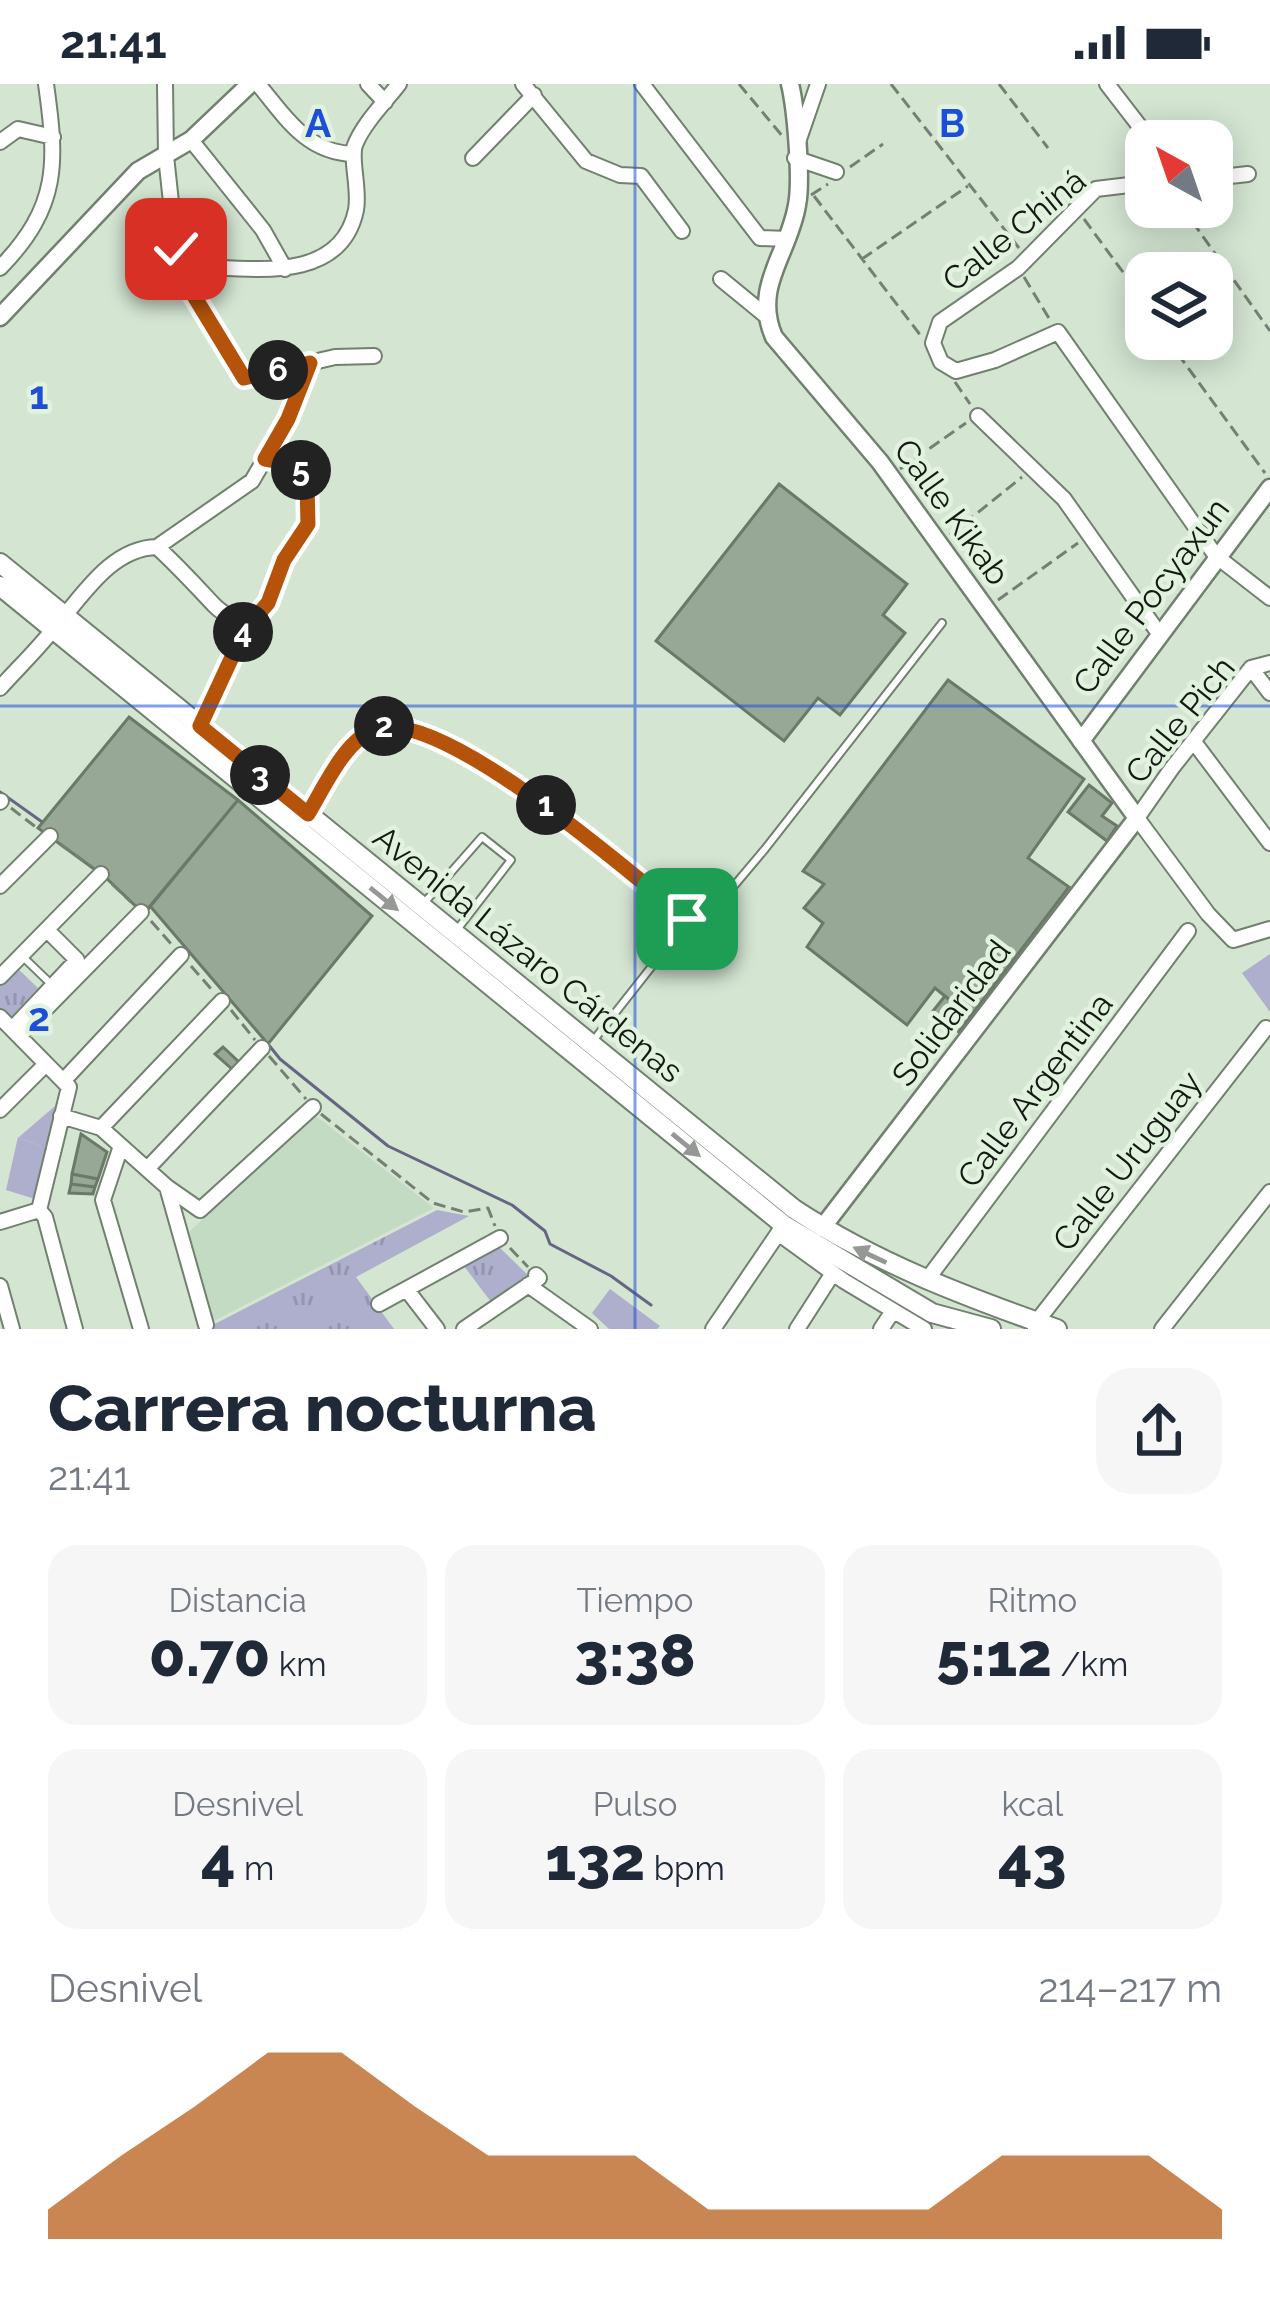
<!DOCTYPE html>
<html lang="es">
<head>
<meta charset="utf-8">
<style>
	:root { --surface:#fff; --page:#f6f6f7; --text:#1f2937; --muted:#747a83; --accent:#b45309 }
	body { margin:0; font-family:Raleway,sans-serif; background:var(--page); color:var(--text); height:100vh; display:flex; flex-direction:column; font-size:45px; white-space:nowrap }
	* { box-sizing:border-box; margin:0 }
	p { font-size:39px; color:var(--muted) }
	.icon { flex:none; width:66px; height:66px; fill:none; stroke:currentColor; stroke-width:2; stroke-linecap:round; stroke-linejoin:round }
	.map { position:relative; height:1245px; overflow:hidden }
	.side { display:flex; flex-direction:column; background:var(--surface); flex:1 }
	.side>* { flex:none }
	.needle { width:78px; rotate:320deg }
	.controls { position:absolute; left:1125px; top:36px; display:grid; gap:24px }
	.controls a { display:grid; place-items:center; width:108px; height:108px; border-radius:24px; background:var(--surface); box-shadow:0 6px 30px #0003; font-size:60px }
	.pin { position:absolute; display:grid; place-items:center; width:102px; height:102px; color:#fff; margin:-51px; border-radius:24px; box-shadow:0 6px 18px #0006 }
	.km { position:absolute; width:60px; height:60px; margin:-30px; border-radius:50%; background:#222; color:#fff; font-size:33px; line-height:60px; text-align:center }
	.round { display:grid; place-items:center; flex:none; width:126px; height:126px; border-radius:36px; background:var(--page) }
	.summary { display:flex; align-items:center; justify-content:space-between; height:204px; padding:0 48px }
	h1 { font-size:66px; font-weight:800; line-height:90px }
	.metrics { display:grid; grid-template-columns:repeat(3,1fr); gap:18px; height:204px; padding:12px 48px }
	.metrics div { display:grid; align-content:center; border-radius:30px; background:var(--page); text-align:center }
	.metrics b { font-size:60px; font-weight:800 }
	.metrics small { font-size:33px; font-weight:400 }
	.metrics p { font-size:33px }
	.chart { height:336px; padding:24px 48px }
	.chart p { display:flex; justify-content:space-between }
	.chart svg { width:100%; height:216px; margin-top:12px; fill:var(--accent); opacity:.7 }
	.status { display:flex; justify-content:space-between; align-items:center; height:84px; padding:0 60px; background:var(--surface); direction:ltr }
	.status svg { height:33px; fill:currentColor }
	.map>svg:first-child { display:block }
	.built { fill:#c4dbc3 }
	.grass { fill:url(#grass-tufts) }
	.garden { fill:#aeaecd }
	.lines { fill:none; stroke-linecap:round; stroke-linejoin:round }
	.stream { stroke:#666684; stroke-width:3 }
	.building { fill:#97a896; stroke:#6a7968; stroke-width:3 }
	.service-casing { stroke:#71806f; stroke-width:10 }
	.minor-casing { stroke:#71806f; stroke-width:18 }
	.tertiary-casing { stroke:#71806f; stroke-width:21 }
	.secondary-casing { stroke:#71806f; stroke-width:22 }
	.path { stroke:#748073; stroke-width:3; stroke-dasharray:12 6; stroke-linecap:butt }
	.service { stroke:#fff; stroke-width:6 }
	.minor { stroke:#fff; stroke-width:14 }
	.tertiary { stroke:#fff; stroke-width:16 }
	.secondary { stroke:#fff; stroke-width:18 }
	.oneway { fill:#959895 }
	.route-casing { stroke:#fff; stroke-width:24 }
	.route { stroke:#b45309; stroke-width:15 }
	.grid { fill:none; stroke:#1d4ed8; stroke-width:3; stroke-opacity:0.55 }
	.labels { text-anchor:middle; dominant-baseline:central; stroke-width:9; stroke-linejoin:round; paint-order:stroke }
	.street-label { font-size:33px; fill:#141a13; stroke:#e1f2df }
	.grid-label { font-size:39px; text-anchor:middle; font-weight:bold; fill:#1d4ed8; stroke:#e1f2df; stroke-width:9; stroke-linejoin:round; paint-order:stroke }
</style>
</head>
<body>
<div class="status"><b>21:41</b><svg viewBox="0 0 49 12"><path d="M0 12V9h3v3zM5 12V6h3v6zM10 12V3h3v9zM15 12V0h3v12zM26 1h20v11H26zM47 4h2v5h-2z"/></svg></div>
<div class="map">
<svg width="1270" height="1245" viewBox="0 0 1270 1245">
	<defs>
		<pattern id="grass-tufts" width="24" height="20" patternUnits="userSpaceOnUse" patternTransform="scale(3)"><rect width="24" height="20" fill="#aeaecd"/><path d="M3 7l-1-3M5 7V3M7 7l1-3M15 17l-1-3M17 17v-4M19 17l1-3" fill="none" stroke="#9595af"/></pattern>
	</defs>
	<rect width="100%" height="100%" fill="#d4e5d2"/>
	<!-- built -->
	<path class="built" d="M312 1029 434 1124 206 1241 181 1156Z"/>
	<!-- grass -->
	<path class="grass" d="M13 880 38 904 6 939 0 933V893Z
		M55 1022 46 1064 18 1053H19Z
		M437 1126 469 1132 356 1193 394 1245H205Z
		M498 1162 532 1195 491 1218 464 1182Z"/>
	<!-- garden -->
	<path class="garden" d="M1270 870V928L1242 889Z
		M18 1053 46 1064 35 1115 6 1106Z
		M610 1205 660 1242 657 1245H609L592 1229Z"/>
	<g class="lines">
		<!-- stream -->
		<path class="stream" d="M0 708 45 740
			M268 960 280 975 388 1062 512 1121 545 1147 550 1160 611 1192 651 1221"/>
	</g>
	<!-- building -->
	<path class="building" d="M779 400 907 500 883 531 905 549 840 631 818 614 784 657 656 557Z
		M948 596 1084 695 1028 774 1069 803 970 933 935 904 907 941 807 863 823 839 804 824 824 800 803 787Z
		M129 633 238 716 144 830 105 793 38 744Z
		M1089 701 1112 719 1102 732 1117 742 1107 757 1068 728Z
		M238 716 372 832 268 960 150 822Z
		M945 912 970 933 959 948 933 927Z
		M223 963 239 978 232 985 215 970Z
		M81 1050 107 1068 98 1095 72 1090Z
		M72 1090 98 1095 95 1103 71 1100Z
		M71 1100 95 1103 93 1110 69 1109Z"/>
	<g class="lines">
		<!-- service casing -->
		<g class="service-casing">
			<path id="service" d="M310 727C326 702 343 662 370 647 389 636 414 648 431 656 539 702 600 774 693 839L733 803 765 765 942 539
				M424 819 482 753 511 776 456 847
				M21 871 50 899
				M593 957 671 858"/>
		</g>
		<!-- minor casing -->
		<g class="minor-casing">
			<path id="minor" d="M165 0 166 72 176 165 187 182 188 202 244 294 335 273 374 272
				M258 0C286 34 306 68 353 70
				M368 0 385 18
				M523 0 586 77 620 91 641 92 682 147
				M642 0 760 154 787 155
				M1107 0 1151 57
				M191 56 263 146 285 185
				M0 58 18 45 53 53
				M798 58 818 0
				M473 74 534 11
				M795 74 836 88
				M1212 94 1248 90
				M1146 99 1096 105 1018 184 940 238 933 259 941 278 956 287 995 276 1058 248 1216 472 1270 514
				M187 182C244 183 340 203 356 126 360 106 350 74 355 61 363 40 385 18 399 0
				M0 184C60 122 57 79 46 0
				M721 195 765 231
				M978 332 1064 415 1160 551
				M157 463 252 397 288 335 310 279
				M1270 579 1251 584 1172 684 1137 734 1208 830 1233 856 1270 845
				M1251 584 1270 609
				M0 604C17 585 35 568 51 548 80 516 109 464 157 463 178 482 195 501 214 521 223 531 236 534 245 545
				M1194 658 1270 759
				M0 718 1 717
				M0 802 50 752
				M0 893 101 790
				M0 933 69 1003 39 1126
				M12 945 77 876 47 846
				M19 952 141 828
				M65 995 181 871
				M0 1026 46 980
				M61 1032 101 1044 167 1103 200 1126 313 1023
				M101 1044 222 917
				M121 1062 103 1116 141 1245
				M147 1085 262 964
				M167 1103 206 1241
				M39 1126 45 1133 75 1245
				M0 1138 39 1126
				M778 1149 844 1197 924 1245
				M926 1197 1188 847
				M528 1201 590 1245
				M0 1202 12 1245
				M407 1206 437 1245
				M379 1220 500 1154
				M1034 1241 1266 944
				M464 1245 539 1194 536 1191
				M713 1245 781 1145
				M797 1245 833 1189
				M881 1245 893 1227
				M1162 1245 1270 1108"/>
		</g>
		<!-- tertiary casing -->
		<g class="tertiary-casing">
			<path id="tertiary" d="M790 0C796 25 802 96 797 121 789 170 752 202 774 253L880 378 1137 734 822 1144
				M0 233 138 87 191 56 250 0
				M1081 657 1270 404"/>
		</g>
		<!-- secondary casing -->
		<g class="secondary-casing">
			<path id="secondary" d="M0 479 794 1125C876 1179 964 1212 1057 1245
				M0 502 784 1141 932 1229 991 1245"/>
		</g>
		<!-- path -->
		<path class="path" d="M739 0 784 54
			M891 0 1019 164
			M999 0 1048 64
			M850 83 883 60
			M811 111 828 100
			M814 112 921 252
			M1182 123 1270 247
			M1084 135 1139 210 1146 226
			M862 175 968 102
			M1024 193 1050 236
			M1167 255 1265 389
			M955 298 970 320
			M900 385 966 339
			M950 451 1022 393
			M998 516 1078 459
			M255 534 268 519 284 476 307 440V401L300 381 280 378
			M205 629 239 556
			M11 724 37 744
			M60 760 91 782
			M112 800 131 818
			M151 837 172 861
			M191 882 212 906
			M231 926 255 956
			M269 972 306 1015
			M321 1030 433 1119 464 1128 488 1124 495 1142
			M510 1164 528 1183"/>
		<!-- service -->
		<use href="#service" class="service"/>
		<!-- minor -->
		<use href="#minor" class="minor"/>
		<!-- tertiary -->
		<use href="#tertiary" class="tertiary"/>
		<!-- secondary -->
		<use href="#secondary" class="secondary"/>
	</g>
	<!-- one-way arrows -->
	<defs><path id="oneway-solid" d="M-6-.8H1V-3.2L6.5 0L1 3.2V.8H-6Z" transform="scale(3)"/></defs>
	<g class="oneway">
		<use href="#oneway-solid" transform="translate(384 815) rotate(39)"/>
		<use href="#oneway-solid" transform="translate(686 1061) rotate(39)"/>
		<use href="#oneway-solid" transform="translate(870 1171) rotate(-155)"/>
	</g>
	<g class="lines">
		<!-- route casing -->
		<g class="route-casing">
			<path id="route" d="M176 165 187 182 188 202 244 294 310 279 288 335 265 375 299 381 307 401 308 440 284 476 268 519 245 545 200 642 308 730C324 704 345 655 376 645 442 623 634 792 687 835"/>
		</g>
		<!-- route -->
		<use href="#route" class="route"/>
	</g>
	<!-- grid -->
	<path class="grid" d="M635 0V1245M0 622H1270"/>
	<g class="labels">
		<!-- street labels -->
		<g class="street-label">
			<text transform="translate(1014 146) rotate(-39)">Calle Chiná</text>
			<text transform="translate(952 428) rotate(54)">Calle Kikab</text>
			<text transform="translate(1151 512) rotate(-53)">Calle Pocyaxun</text>
			<text transform="translate(1180 636) rotate(-51)">Calle Pich</text>
			<text transform="translate(528 870) rotate(39)">Avenida Lázaro Cárdenas</text>
			<text transform="translate(951 929) rotate(-53)">Solidaridad</text>
			<text transform="translate(1035 1006) rotate(-53)">Calle Argentina</text>
			<text transform="translate(1127 1077) rotate(-52)">Calle Uruguay</text>
		</g>
	</g>
	<g class="grid-label">
		<text x="318" y="53">A</text>
		<text x="952" y="53">B</text>
		<text x="39" y="325">1</text>
		<text x="39" y="947">2</text>
	</g>
</svg>
<div class="controls">
<a><svg class="needle" viewBox="-14 -14 28 28"><path d="M0-13l5 13h-10z" fill="#e53935"/><path d="M0 13l5-13h-10z" fill="#747a83"/></svg></a>
<a><svg class="icon" aria-label="layers" viewBox="0 0 24 24"><path d="M12 4l9 5-9 5-9-5zM3 14l9 5 9-5"/></svg></a>
</div>
<div class="pin" style="left:687px;top:835px;background:#1e9e55"><svg class="icon" aria-label="arrive" viewBox="0 0 24 24"><path d="M6 21V4h12l-3 4 3 4H6"/></svg></div>
<div class="pin" style="left:176px;top:165px;background:#d93025"><svg class="icon" aria-label="check" viewBox="0 0 24 24"><path d="M5 12l5 5 9-10"/></svg></div>
<b class="km" style="left:546px;top:721px">1</b>
<b class="km" style="left:384px;top:642px">2</b>
<b class="km" style="left:260px;top:691px">3</b>
<b class="km" style="left:243px;top:548px">4</b>
<b class="km" style="left:301px;top:386px">5</b>
<b class="km" style="left:278px;top:286px">6</b>
</div>
<section class="side">
<div class="summary"><div><h1>Carrera nocturna</h1><p>21:41</p></div><a class="round"><svg class="icon" aria-label="share" viewBox="0 0 24 24"><path d="M12 15V3M7 8l5-5 5 5M5 13v7h14v-7"/></svg></a></div>
<div class="metrics">
<div><p>Distancia</p><b>0.70<small> km</small></b></div>
<div><p>Tiempo</p><b>3:38</b></div>
<div><p>Ritmo</p><b>5:12<small> /km</small></b></div>
</div>
<div class="metrics">
<div><p>Desnivel</p><b>4<small> m</small></b></div>
<div><p>Pulso</p><b>132<small> bpm</small></b></div>
<div><p>kcal</p><b>43</b></div>
</div>
<div class="chart"><p><span>Desnivel</span>214–217 m</p>
<svg viewBox="0 0 160 44" preserveAspectRatio="none"><path d="M0 44V38L10 27L20 17L30 6L40 6L50 17L60 27L70 27L80 27L90 38L100 38L110 38L120 38L130 27L140 27L150 27L160 38V44z"/></svg>
</div>
</section>
</body>
</html>
